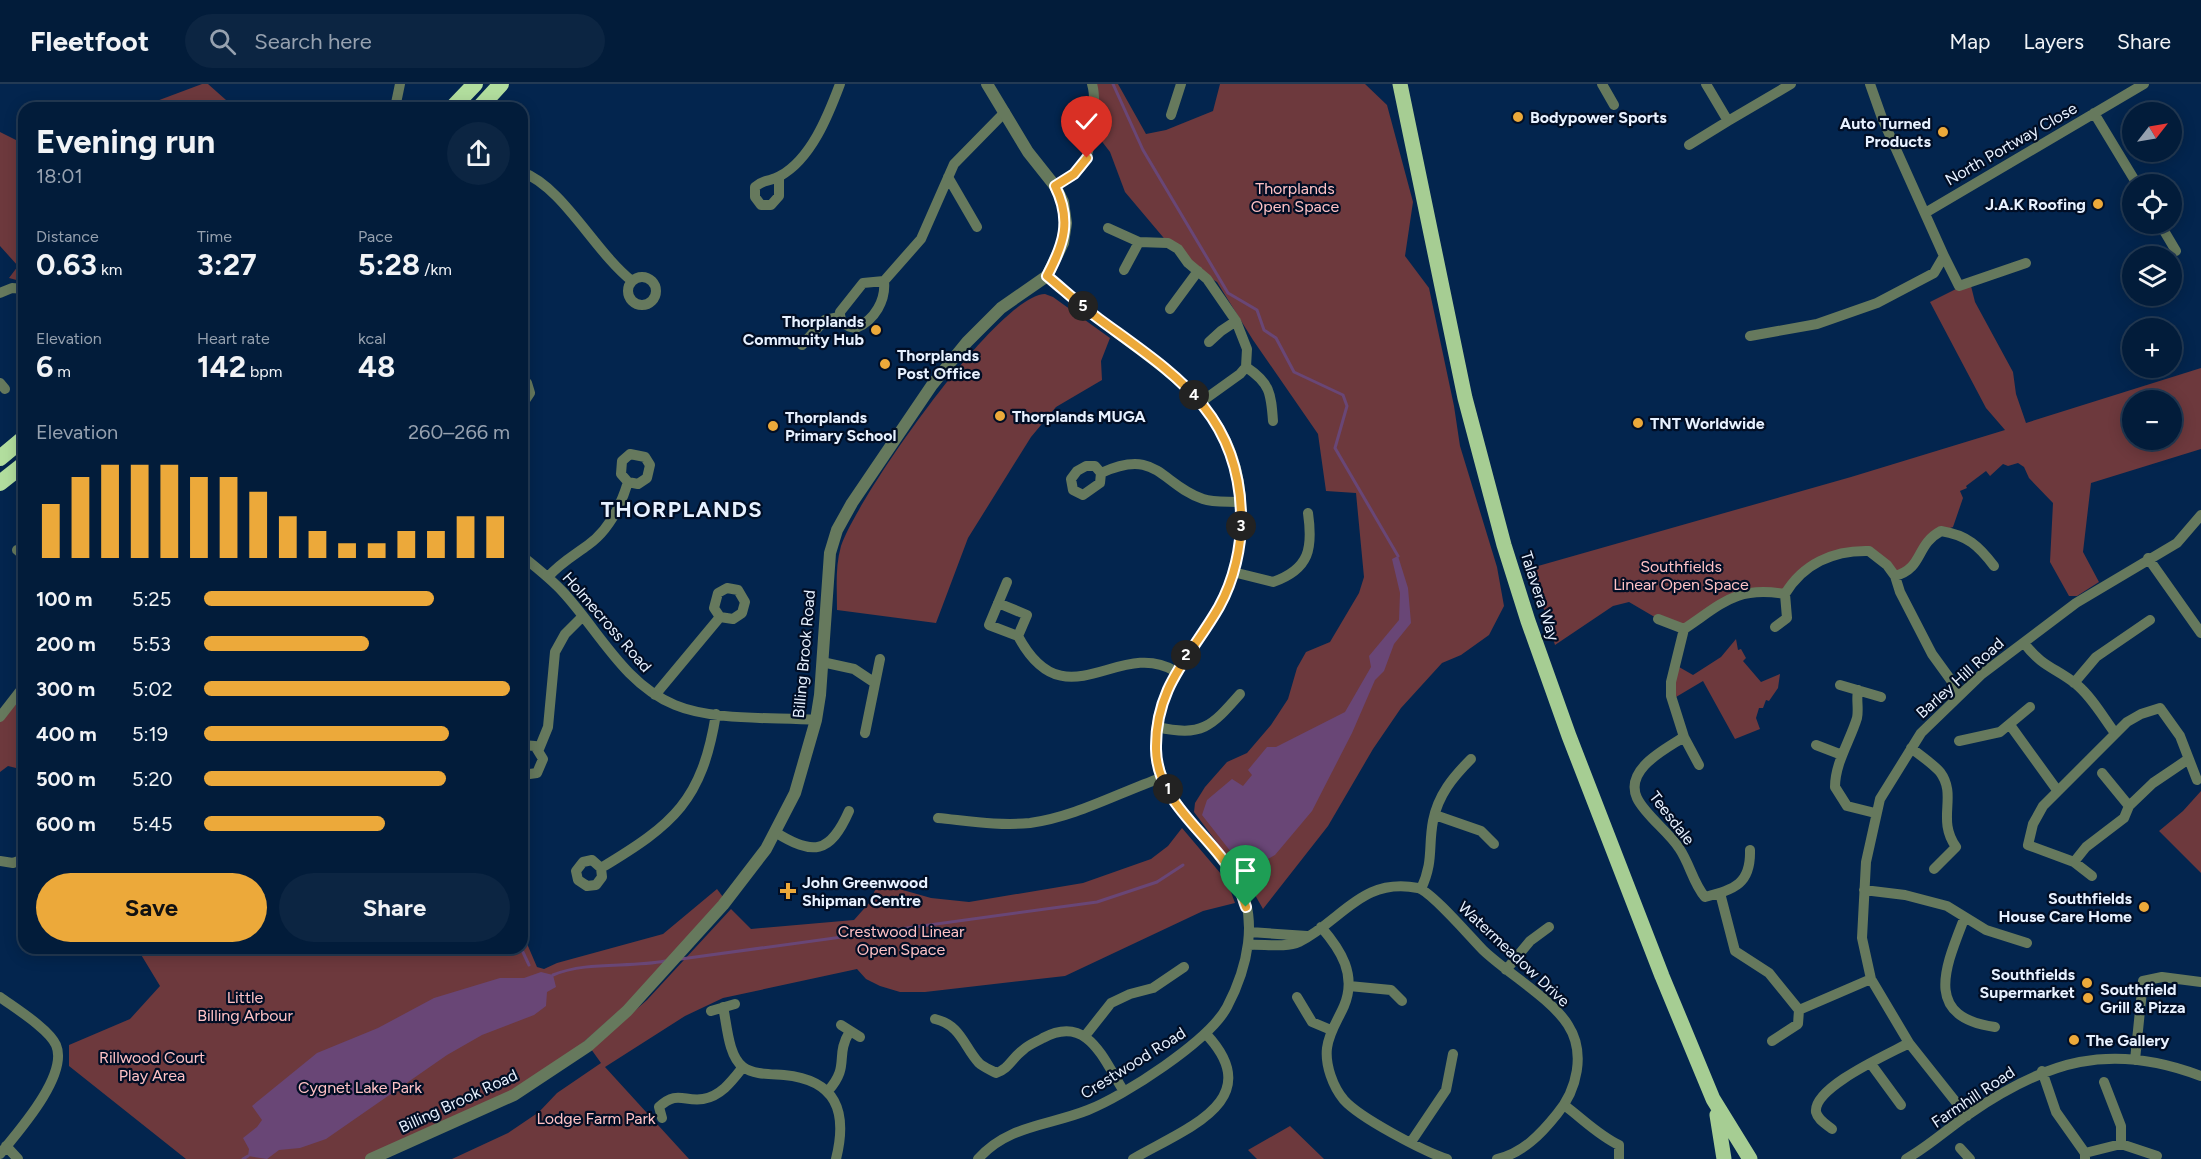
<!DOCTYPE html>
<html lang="en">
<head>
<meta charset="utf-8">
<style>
	:root { --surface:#021c3a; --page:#0c2542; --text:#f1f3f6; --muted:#96a1af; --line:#233a54; --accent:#eca93a }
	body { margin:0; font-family:Figtree,sans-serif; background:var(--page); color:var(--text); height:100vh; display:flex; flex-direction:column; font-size:22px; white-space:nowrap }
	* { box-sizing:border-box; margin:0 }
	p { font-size:20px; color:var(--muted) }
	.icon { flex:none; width:33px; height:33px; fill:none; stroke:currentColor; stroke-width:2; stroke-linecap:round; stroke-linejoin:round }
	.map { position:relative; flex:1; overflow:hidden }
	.drawer { position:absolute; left:18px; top:18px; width:510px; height:852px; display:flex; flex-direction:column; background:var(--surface); border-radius:18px; box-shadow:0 3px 15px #0003,0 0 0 2px var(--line) }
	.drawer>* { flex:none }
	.needle { width:39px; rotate:59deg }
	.controls { position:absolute; left:2122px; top:18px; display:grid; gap:12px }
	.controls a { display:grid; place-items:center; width:60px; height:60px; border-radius:50%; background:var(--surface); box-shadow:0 3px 15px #0003,0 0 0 2px var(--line); font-size:30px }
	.pin { position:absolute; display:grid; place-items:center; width:51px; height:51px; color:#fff; margin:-62px -26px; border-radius:50% 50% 50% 0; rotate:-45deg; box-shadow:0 0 6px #0007 }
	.pin .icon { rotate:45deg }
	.km { position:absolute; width:30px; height:30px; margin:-15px; border-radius:50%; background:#222; color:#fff; font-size:16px; line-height:30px; text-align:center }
	.round { display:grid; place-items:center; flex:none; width:63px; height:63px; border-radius:32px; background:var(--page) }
	.summary { display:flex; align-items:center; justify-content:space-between; height:102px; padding:0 18px }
	h1 { font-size:33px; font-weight:700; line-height:45px }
	.figures { display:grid; grid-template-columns:repeat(3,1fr); gap:9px; height:102px; padding:6px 18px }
	.figures div { display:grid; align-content:center }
	.figures b { font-size:30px; font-weight:700 }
	.figures small { font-size:16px; font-weight:400 }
	.figures p { font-size:16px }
	.chart { height:168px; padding:12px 18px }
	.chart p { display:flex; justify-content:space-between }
	.chart svg { width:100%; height:108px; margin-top:6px; stroke:var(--accent); stroke-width:6 }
	.button { display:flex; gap:12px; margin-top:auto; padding:12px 18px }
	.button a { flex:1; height:69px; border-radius:36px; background:var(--accent); color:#111; font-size:24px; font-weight:700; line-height:69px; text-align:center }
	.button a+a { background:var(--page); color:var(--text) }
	ul { padding:0 18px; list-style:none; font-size:20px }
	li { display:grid; grid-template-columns:96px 72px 1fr; align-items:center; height:45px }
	li i { height:15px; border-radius:8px; background:var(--accent) }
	header { display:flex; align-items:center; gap:36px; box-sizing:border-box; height:84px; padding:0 30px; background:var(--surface); border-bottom:2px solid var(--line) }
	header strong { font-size:28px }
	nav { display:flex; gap:33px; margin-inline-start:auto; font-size:21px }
	.search { width:420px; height:54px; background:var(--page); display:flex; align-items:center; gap:15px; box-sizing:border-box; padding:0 21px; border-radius:33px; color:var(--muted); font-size:22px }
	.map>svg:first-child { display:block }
	.green { fill:#6d393d; fill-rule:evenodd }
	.water { fill:#694676 }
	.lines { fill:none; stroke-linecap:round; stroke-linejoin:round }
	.stream { stroke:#694676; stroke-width:3 }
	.minor { stroke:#66795d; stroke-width:10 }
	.tertiary { stroke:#66795d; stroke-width:12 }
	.primary { stroke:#a6cd93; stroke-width:15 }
	.trunk { stroke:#b2de9e; stroke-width:16 }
	.route-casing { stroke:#fff; stroke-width:12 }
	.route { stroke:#eca93a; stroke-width:8 }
	.poi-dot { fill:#eca93a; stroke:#010e25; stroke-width:2 }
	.labels { text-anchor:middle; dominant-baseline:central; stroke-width:4.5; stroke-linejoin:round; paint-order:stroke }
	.poi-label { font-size:16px; font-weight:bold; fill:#e7f1ff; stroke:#010e25; text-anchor:start }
	.street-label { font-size:16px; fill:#e7f1ff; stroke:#010e25 }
	.park-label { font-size:16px; fill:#ffc2c5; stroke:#010e25 }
	.district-label { font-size:22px; font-weight:bold; letter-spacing:1.5px; fill:#e7f1ff; stroke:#010e25 }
</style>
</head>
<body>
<header>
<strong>Fleetfoot</strong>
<div class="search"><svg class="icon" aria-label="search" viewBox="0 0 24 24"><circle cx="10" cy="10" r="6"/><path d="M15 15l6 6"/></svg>Search here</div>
<nav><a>Map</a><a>Layers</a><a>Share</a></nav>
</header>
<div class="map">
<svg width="2201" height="1075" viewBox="0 0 2201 1075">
	<rect width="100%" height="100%" fill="#03254e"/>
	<!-- green -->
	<path class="green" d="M202 0H208L235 24H138Z
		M1097 0H1118L1146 50 1166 46 1213 27 1220 0H1365L1387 21 1413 118 1405 172 1429 204 1454 322 1460 362 1497 483 1504 522 1489 551 1461 571 1442 579 1401 624 1373 665 1328 742 1263 825 1251 804 1194 728 1195 719 1205 703 1227 678 1247 669 1271 641 1288 615 1297 584 1306 568 1330 558 1359 509 1364 493 1356 409 1326 407 1318 350 1253 256 1217 198 1198 187 1168 159 1125 108 1110 68 1097 51Z
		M0 48 24 60V198L9 194 18 182 0 162Z
		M1970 198 1975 218 2013 288 2016 310 2026 339 2201 284V365L2091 399 2083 468 2099 498 2077 512H2069L2050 478 2053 419 2029 394 2024 383 2018 379 2008 382 2003 380 1990 392 1986 387 1966 402 1967 404 1960 407 1963 414 1953 443 1941 447 1902 490 1869 467 1822 475 1785 510H1738L1684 545 1658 535 1629 518 1613 522 1555 561 1531 484 1851 393 2005 346 1986 324 1930 218ZM2133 316H2172V356H2133Z
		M1045 210 1053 213 1110 254 1101 277 1102 296 1056 323 1031 353 968 454 936 539 837 526C837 505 835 483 841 462 856 416 997 211 1045 210Z
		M1736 555 1738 566 1741 565 1746 574 1743 577 1761 598 1780 590 1778 604 1769 617 1766 616 1763 624H1759L1756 634 1760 645 1735 655 1703 597 1676 613 1675 599 1679 583 1693 591 1721 573Z
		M24 603V686L8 682 0 688V634Z
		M2201 707V789L2159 747 2183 727Z
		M1182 744 1227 797 1235 819 1203 827 1065 892 925 908H900L880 902 866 895 857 885 723 914 685 932 605 983 689 1075H452L508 1049 539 1028 557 1009 601 979 591 965 647 916 731 825 751 845 854 836 870 818 878 799 931 814 969 818 1083 799 1151 775 1168 762Z
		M717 805 726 817 650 900 546 991 371 1075H186L69 982V961L130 935 160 902 137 864H522V848L537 883 544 885 557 879 663 850Z
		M1290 1042 1324 1075H1257L1248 1066Z"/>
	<!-- water -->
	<path class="water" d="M1398 472 1408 504 1411 539 1394 560 1384 587 1375 596 1352 649 1312 727 1275 771 1246 787 1202 731 1207 716 1232 695 1243 702 1252 691 1248 686 1267 663H1276L1345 628 1371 583 1369 572 1399 536 1400 509 1392 475Z
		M541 888 553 891 556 903 547 908 546 922 534 931 482 951 447 971 326 1055 300 1064 279 1066 267 1075 248 1072 249 1065 243 1054 257 1043 262 1036 252 1022 317 969 378 944 434 914 500 894H524Z"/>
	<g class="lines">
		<!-- stream -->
		<path class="stream" d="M1113 0 1143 66 1228 209 1257 226 1264 246 1276 254 1294 288 1343 311 1347 322 1335 364 1398 472
			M521 864 529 881
			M681 875 1097 818 1157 798 1183 781
			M553 891C586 877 629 884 665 877
			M243 1075 248 1072"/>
		<!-- minor -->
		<path class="minor" d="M1602 0 1614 21
			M395 24 400 0
			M2094 29 2137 100
			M1171 31 1181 0
			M1728 37 1791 0
			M1689 61 1728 37 1706 0
			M522 88C563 103 595 168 632 197
			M779 93V112L771 121H761L755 113V103C765 94 771 98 780 92 811 75 828 32 840 0
			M948 93 977 143
			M1055 102C1064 96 1074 91 1081 83 1092 70 1097 16 1092 0
			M1925 129 2144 0
			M2160 140 2176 167
			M1108 144 1139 158 1168 159 1178 165 1188 179 1207 195 1236 237 1247 265 1246 283 1240 290 1201 318
			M1944 172 1959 202 2026 179
			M1124 186 1139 158
			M628 207a14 14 0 1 1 28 0a14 14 0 1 1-28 0Z
			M884 197C886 216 875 236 856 244 847 243 839 238 840 228L863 199 884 197 921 155 954 80 1005 28
			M0 209 12 204 24 205
			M1170 225 1198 187
			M1750 252 1817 240 1877 219 1934 189 1944 172 1882 34 1870 0
			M1209 258 1221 247 1236 237
			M802 261 825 236 839 233
			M1246 283C1270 299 1271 309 1273 337
			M522 294 527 299 530 309 522 321
			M0 299 5 305
			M1086 382H1095L1101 389 1100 399 1083 411 1073 406 1071 395 1077 387Z
			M1101 389C1158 363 1160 400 1203 415 1214 419 1229 417 1241 418
			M17 466 24 472
			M522 472C537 484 551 495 563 508 599 547 624 600 675 621 713 637 774 633 816 636
			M2148 474 2201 549
			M1233 488 1273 498C1310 485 1313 464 1308 429
			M1895 492C1924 484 1915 461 1941 447 1967 451 1979 462 1994 482
			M548 493C560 479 573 472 588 461 609 446 621 421 628 398L621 390 622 377 630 370 645 373 650 381 647 394 638 400 628 398
			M998 519 1027 531 1018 552 989 541 1007 498
			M1658 535 1684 545
			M1775 543 1787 534 1785 510C1803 480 1833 466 1869 467L1887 481 1895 492 1900 508 1932 570 1961 610
			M1018 552C1065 640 1118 553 1175 587
			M2024 559C2042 583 2056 584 2076 600 2092 613 2103 633 2115 649
			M822 578 854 585 875 599
			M2074 599 2096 573 2150 536
			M1840 601 1881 613
			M1858 606C1856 615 1859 625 1857 634 1850 657 1835 679 1835 703L1847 722 1875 729
			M655 611 720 533 714 524 718 509 727 504 738 506 745 518 742 529 733 535 720 533
			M0 633 24 602
			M2010 641 2057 706
			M1157 643C1202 653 1211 643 1240 610
			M865 649 880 575
			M1684 653 1699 681
			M1959 657 2000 648 2030 623
			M522 661 535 662 543 675 537 689 522 691
			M1816 661 1842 671
			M1911 664C1920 671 1932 679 1940 688 1958 712 1936 735 1956 763L1934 785
			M539 665 548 643 555 568 565 550 583 532
			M2187 676 2153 699 2129 722 2124 734 2086 763 2074 778 2028 761 2033 740 2043 722 2127 638 2141 630 2160 624 2180 652 2197 696
			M2102 689 2129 722
			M1435 731 1481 747 1494 760
			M938 734C969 737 999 742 1030 739 1075 733 1118 709 1161 694
			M775 748C813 772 830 770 849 727
			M1750 766C1751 800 1735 805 1705 813 1693 799 1690 780 1679 764 1669 748 1645 731 1637 714 1624 685 1666 665 1684 653L1671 612V598L1684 545C1723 519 1736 502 1785 510
			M0 777 13 779 24 775
			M2074 778 2092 792
			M601 784 592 776 583 778 576 787 578 796 587 802 596 801 602 793 601 784C674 740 702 717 716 630
			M1421 805C1434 777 1428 763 1433 737 1438 711 1453 693 1471 675
			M1864 806 1905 811 1947 822 1986 846 2027 859
			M1720 809 1735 867 1769 889 1799 926 1871 895
			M1964 835C1945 884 1923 933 1995 943
			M1321 843C1341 866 1357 891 1344 922 1338 936 1329 948 1327 964 1325 981 1333 1003 1344 1016 1360 1034 1423 1067 1447 1075
			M1250 848 1307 852
			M1249 861C1263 860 1286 864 1299 858 1343 836 1361 793 1418 804 1431 807 1471 854 1483 866 1507 889 1552 915 1568 941 1586 969 1577 1006 1557 1030 1541 1050 1523 1069 1497 1075
			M1506 886 1530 857 1549 843
			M1349 902 1391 906 1402 917
			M0 913C15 924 49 945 56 961 69 991 18 1048 0 1070
			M1297 913 1312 938 1331 946
			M723 923C727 940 728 972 743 983 754 991 771 990 784 991 836 996 848 1027 836 1075
			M711 927 735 920
			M935 935C961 941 964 963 979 979 983 983 991 986 996 989 1009 985 1012 974 1023 966 1028 961 1036 958 1043 954 1088 930 1103 975 1123 1006
			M841 941 860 953
			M1085 952 1111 919 1130 910 1153 904 1184 883
			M1772 957 1798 940 1799 926
			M2135 976 2143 897 2162 893 2201 898
			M1871 980 1901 1021
			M2042 987 2056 1028 2085 1069V1075
			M2104 998 2121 1042V1060
			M828 1007C851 981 834 973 850 947
			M1564 1021C1583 1035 1598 1051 1619 1061V1075
			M1967 1032 1909 959 1871 895 1862 854 1866 778 1880 715 1921 649 1982 590 2076 519 2177 459 2201 431
			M662 1034 659 1023C677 1006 684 1018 703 1015 721 1012 732 997 743 983
			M1832 1045C1826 1040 1818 1036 1816 1028 1813 1003 1889 970 1909 959
			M1411 1058 1446 1006 1453 970
			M6 1062 18 1075
			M1960 1064 1970 1075
			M2085 1069 2121 1060 2157 1072
			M978 1075C1008 1041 1048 1042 1088 1026 1124 1012 1209 957 1227 923 1247 885 1260 834 1236 795 1218 767 1192 745 1175 716 1165 701 1158 687 1156 668 1151 617 1184 575 1211 536 1229 509 1239 475 1241 443 1248 329 1172 293 1096 233 1079 220 1064 206 1047 192
			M1133 1075C1184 1045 1269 1017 1206 950
			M1906 1075C1929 1062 1947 1045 1969 1030 2046 977 2110 957 2201 992"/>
		<!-- tertiary -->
		<path class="tertiary" d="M371 1075 514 1011 588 962 627 927 723 821 766 765 795 709 816 636 820 611 830 469 837 446 852 419 932 301 967 258 1001 224 1047 192 1063 159 1066 139 1063 118 1055 102 1028 68 987 0"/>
		<!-- primary -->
		<path class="primary" d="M1400 0 1465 314 1504 461 1528 537 1569 652 1662 892 1713 1015 1750 1075
			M1717 1031 1724 1075"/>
		<!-- trunk -->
		<path class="trunk" d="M452 24 475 0
			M479 24 501 0
			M0 374 24 354
			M0 399 24 380"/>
	</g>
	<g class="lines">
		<!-- route casing -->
		<g class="route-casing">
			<path id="route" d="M1087 74 1074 90 1055 102C1072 136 1064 160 1047 192 1064 206 1081 222 1099 235 1174 290 1239 328 1241 431 1242 462 1234 496 1219 523 1191 572 1155 602 1156 665 1157 722 1215 752 1237 798 1241 806 1243 815 1246 823"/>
		</g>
		<!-- route -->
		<use href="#route" class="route"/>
	</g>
	<!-- markers -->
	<g class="poi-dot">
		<circle cx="1518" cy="33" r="6"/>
		<circle cx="1943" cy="48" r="6"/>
		<circle cx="2098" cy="120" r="6"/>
		<circle cx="876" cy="246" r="6"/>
		<circle cx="885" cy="280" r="6"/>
		<circle cx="1000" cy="332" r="6"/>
		<circle cx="1638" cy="339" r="6"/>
		<circle cx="773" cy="342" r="6"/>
		<path d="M785 798h6v6h6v6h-6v6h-6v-6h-6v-6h6z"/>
		<circle cx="2144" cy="823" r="6"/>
		<circle cx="2087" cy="899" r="6"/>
		<circle cx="2088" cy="914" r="6"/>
		<circle cx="2074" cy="956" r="6"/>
	</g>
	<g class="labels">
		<!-- poi labels -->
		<g class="poi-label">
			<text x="1530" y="33">Bodypower Sports</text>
			<text x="1931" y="39" text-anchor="end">Auto Turned<tspan x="1931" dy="18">Products</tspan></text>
			<text x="2086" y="120" text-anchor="end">J.A.K Roofing</text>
			<text x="864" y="237" text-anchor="end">Thorplands<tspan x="864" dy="18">Community Hub</tspan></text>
			<text x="897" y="271">Thorplands<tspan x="897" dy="18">Post Office</tspan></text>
			<text x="1012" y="332">Thorplands MUGA</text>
			<text x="785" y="333">Thorplands<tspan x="785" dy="18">Primary School</tspan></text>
			<text x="1650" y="339">TNT Worldwide</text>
			<text x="802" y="798">John Greenwood<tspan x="802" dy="18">Shipman Centre</tspan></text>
			<text x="2132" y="814" text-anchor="end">Southfields<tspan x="2132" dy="18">House Care Home</tspan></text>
			<text x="2075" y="890" text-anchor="end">Southfields<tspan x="2075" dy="18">Supermarket</tspan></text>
			<text x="2100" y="905">Southfield<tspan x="2100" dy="18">Grill &amp; Pizza</tspan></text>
			<text x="2086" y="956">The Gallery</text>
		</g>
		<!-- street labels -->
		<g class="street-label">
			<text transform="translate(2011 60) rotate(-30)">North Portway Close</text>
			<text transform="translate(1540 512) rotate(72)">Talavera Way</text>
			<text transform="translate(607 538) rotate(49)">Holmecross Road</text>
			<text transform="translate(804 570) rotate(-85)">Billing Brook Road</text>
			<text transform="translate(1960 594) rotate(-42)">Barley Hill Road</text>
			<text transform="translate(1672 734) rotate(52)">Teesdale</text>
			<text transform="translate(1514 870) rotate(43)">Watermeadow Drive</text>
			<text transform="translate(1133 979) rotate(-32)">Crestwood Road</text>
			<text transform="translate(1973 1013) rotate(-34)">Farmhill Road</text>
			<text transform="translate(458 1017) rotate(-25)">Billing Brook Road</text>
		</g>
		<!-- park labels -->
		<g class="park-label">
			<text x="1295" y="104">Thorplands<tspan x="1295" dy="18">Open Space</tspan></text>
			<text x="1681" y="482">Southfields<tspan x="1681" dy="18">Linear Open Space</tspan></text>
			<text x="901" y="847">Crestwood Linear<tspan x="901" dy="18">Open Space</tspan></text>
			<text x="245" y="913">Little<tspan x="245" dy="18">Billing Arbour</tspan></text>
			<text x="152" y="973">Rillwood Court<tspan x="152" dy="18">Play Area</tspan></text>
			<text x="360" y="1003">Cygnet Lake Park</text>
			<text x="596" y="1034">Lodge Farm Park</text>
		</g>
		<!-- district labels -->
		<g class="district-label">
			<text x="682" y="425">THORPLANDS</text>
		</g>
	</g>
</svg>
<div class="controls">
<a><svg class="needle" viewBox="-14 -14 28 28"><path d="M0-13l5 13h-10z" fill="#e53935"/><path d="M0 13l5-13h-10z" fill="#96a1af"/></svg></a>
<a><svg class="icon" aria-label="locate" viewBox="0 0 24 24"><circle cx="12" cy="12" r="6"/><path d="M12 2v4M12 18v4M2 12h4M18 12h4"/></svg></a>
<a><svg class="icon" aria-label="layers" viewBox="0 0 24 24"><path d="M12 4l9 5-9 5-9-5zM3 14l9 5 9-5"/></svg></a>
<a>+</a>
<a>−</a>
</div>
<div class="pin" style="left:1246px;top:823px;background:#1e9e55"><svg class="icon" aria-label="arrive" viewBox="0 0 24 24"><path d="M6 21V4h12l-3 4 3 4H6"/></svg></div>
<div class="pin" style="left:1087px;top:74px;background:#d93025"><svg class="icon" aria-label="check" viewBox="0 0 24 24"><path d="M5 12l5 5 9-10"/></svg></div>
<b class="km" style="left:1168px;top:705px">1</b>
<b class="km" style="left:1186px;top:571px">2</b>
<b class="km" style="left:1241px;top:442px">3</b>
<b class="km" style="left:1194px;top:311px">4</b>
<b class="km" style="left:1083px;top:222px">5</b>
<section class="drawer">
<div class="summary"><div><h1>Evening run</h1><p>18:01</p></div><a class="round"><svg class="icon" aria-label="share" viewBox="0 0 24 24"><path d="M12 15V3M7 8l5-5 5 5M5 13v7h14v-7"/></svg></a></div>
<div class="figures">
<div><p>Distance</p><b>0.63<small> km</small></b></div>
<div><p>Time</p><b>3:27</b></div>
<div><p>Pace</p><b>5:28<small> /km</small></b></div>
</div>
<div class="figures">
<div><p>Elevation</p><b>6<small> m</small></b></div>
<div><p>Heart rate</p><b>142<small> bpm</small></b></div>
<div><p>kcal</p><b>48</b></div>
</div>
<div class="chart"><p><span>Elevation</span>260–266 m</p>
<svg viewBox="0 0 160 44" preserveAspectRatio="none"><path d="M5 44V22M15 44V11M25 44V6M35 44V6M45 44V6M55 44V11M65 44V11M75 44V17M85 44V27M95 44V33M105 44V38M115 44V38M125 44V33M135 44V33M145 44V27M155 44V27"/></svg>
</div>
<ul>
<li><b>100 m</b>5:25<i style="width:75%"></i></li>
<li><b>200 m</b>5:53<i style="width:54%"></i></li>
<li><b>300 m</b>5:02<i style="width:100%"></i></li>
<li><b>400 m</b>5:19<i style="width:80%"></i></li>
<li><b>500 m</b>5:20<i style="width:79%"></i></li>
<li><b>600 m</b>5:45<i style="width:59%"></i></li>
</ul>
<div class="button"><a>Save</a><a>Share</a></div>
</section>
</div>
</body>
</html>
